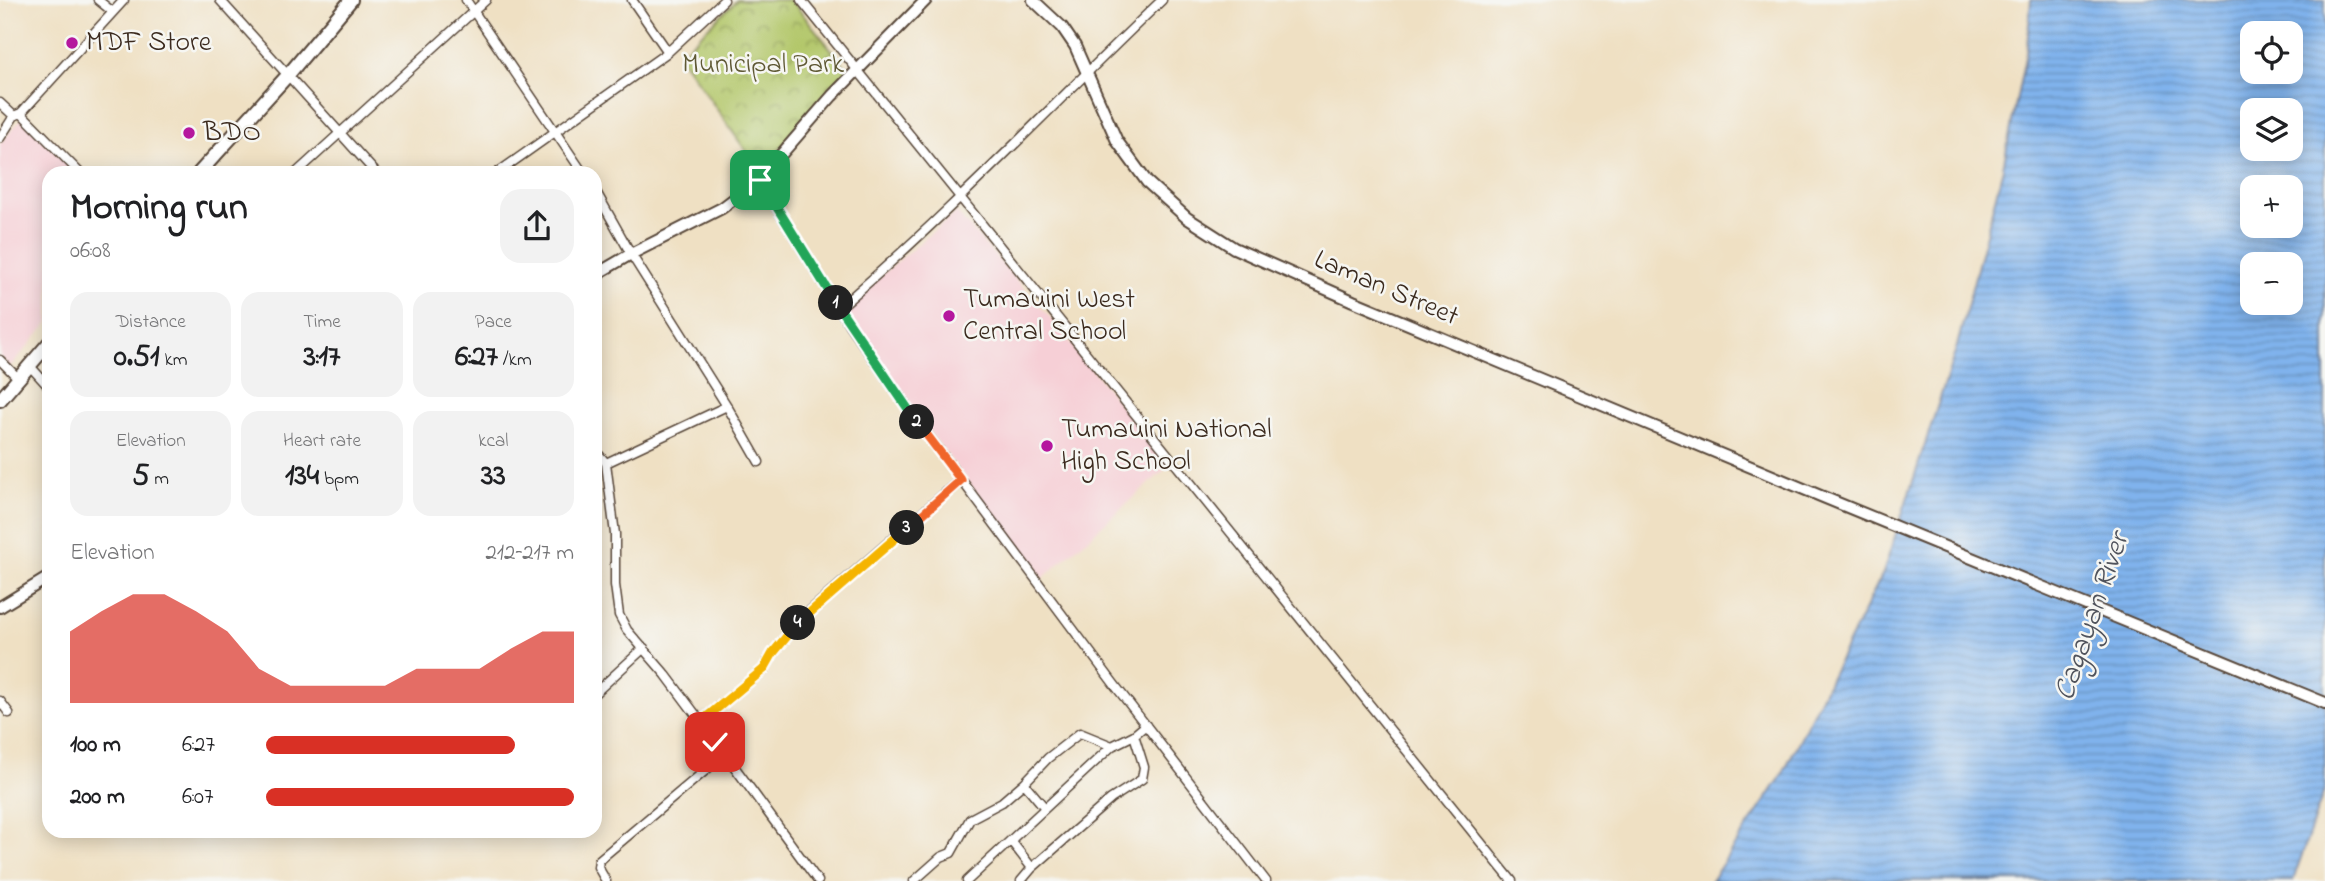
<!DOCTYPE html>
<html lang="en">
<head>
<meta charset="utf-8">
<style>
	:root { --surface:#fff; --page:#f2f2f2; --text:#202124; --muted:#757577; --accent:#d93025 }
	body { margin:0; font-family:"Indie Flower",sans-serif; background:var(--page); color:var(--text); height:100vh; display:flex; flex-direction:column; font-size:26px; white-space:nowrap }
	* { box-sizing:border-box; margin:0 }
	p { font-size:23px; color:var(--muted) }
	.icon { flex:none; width:38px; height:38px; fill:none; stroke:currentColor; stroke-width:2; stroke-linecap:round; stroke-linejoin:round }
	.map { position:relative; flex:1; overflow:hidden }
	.panel { position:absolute; left:42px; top:166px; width:560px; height:672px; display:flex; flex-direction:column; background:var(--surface); border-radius:21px; box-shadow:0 4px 18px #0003 }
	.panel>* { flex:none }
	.fabs { position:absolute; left:2240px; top:21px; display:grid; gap:14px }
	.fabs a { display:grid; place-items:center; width:63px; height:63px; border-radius:14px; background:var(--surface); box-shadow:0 4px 18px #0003; font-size:35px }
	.pin { position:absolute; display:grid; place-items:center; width:60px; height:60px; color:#fff; margin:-30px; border-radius:14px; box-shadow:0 4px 10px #0006 }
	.km { position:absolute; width:35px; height:35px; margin:-18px; border-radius:50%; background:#222; color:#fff; font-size:19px; line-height:35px; text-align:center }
	.round { display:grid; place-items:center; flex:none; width:74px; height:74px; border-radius:21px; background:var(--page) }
	.overview { display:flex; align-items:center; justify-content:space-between; height:119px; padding:0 28px }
	h1 { font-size:38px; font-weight:800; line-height:52px }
	.figures { display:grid; grid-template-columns:repeat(3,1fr); gap:10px; height:119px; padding:7px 28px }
	.figures div { display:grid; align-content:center; border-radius:18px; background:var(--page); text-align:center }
	.figures b { font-size:30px; font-weight:800 }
	.figures small { font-size:19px; font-weight:400 }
	.figures p { font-size:19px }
	.chart { height:196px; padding:14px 28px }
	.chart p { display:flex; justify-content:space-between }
	.chart svg { width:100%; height:126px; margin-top:7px; fill:var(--accent); opacity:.7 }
	ul { padding:0 28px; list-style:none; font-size:23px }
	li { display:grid; grid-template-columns:112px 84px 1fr; align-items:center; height:52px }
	li i { height:18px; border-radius:9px; background:var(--accent) }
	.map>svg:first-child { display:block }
	.built { fill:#f6cfd6 }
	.park { fill:url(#park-crowns); stroke:#777844; stroke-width:2 }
	.water { fill:url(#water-rules); stroke:#5e6e86; stroke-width:2; fill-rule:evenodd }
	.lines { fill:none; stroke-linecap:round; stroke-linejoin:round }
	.street-casing { stroke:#564537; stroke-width:11 }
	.secondary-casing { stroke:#564537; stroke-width:14 }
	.primary-casing { stroke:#564537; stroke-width:16 }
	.street { stroke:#fff; stroke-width:8 }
	.secondary { stroke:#fff; stroke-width:10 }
	.primary { stroke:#fff; stroke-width:12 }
	.split-1-casing { stroke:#fff; stroke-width:14 }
	.split-2-casing { stroke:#fff; stroke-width:14 }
	.split-3-casing { stroke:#fff; stroke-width:14 }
	.split-4-casing { stroke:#fff; stroke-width:14 }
	.split-5-casing { stroke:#fff; stroke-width:14 }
	.split-1 { stroke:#22a559; stroke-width:9 }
	.split-2 { stroke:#22a559; stroke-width:9 }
	.split-3 { stroke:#f0652b; stroke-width:9 }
	.split-4 { stroke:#f5b400; stroke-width:9 }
	.split-5 { stroke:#f5b400; stroke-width:9 }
	.poi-dot { fill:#b5179e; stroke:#f6f6f2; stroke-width:2.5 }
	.labels { text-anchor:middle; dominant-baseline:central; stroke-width:5; stroke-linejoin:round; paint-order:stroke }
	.poi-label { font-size:28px; fill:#3b2a1e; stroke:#f6f6f2; text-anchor:start }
	.park-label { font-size:28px; fill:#5f5935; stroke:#f6f6f2 }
	.street-label { font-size:28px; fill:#3b2a1e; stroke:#f6f6f2 }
	.water-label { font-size:30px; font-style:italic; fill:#50535c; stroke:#f6f6f2 }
</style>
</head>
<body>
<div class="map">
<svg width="2325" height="881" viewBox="0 0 2325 881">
	<defs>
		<pattern id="park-crowns" width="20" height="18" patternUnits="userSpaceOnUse" patternTransform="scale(1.75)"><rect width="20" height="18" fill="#b3c76a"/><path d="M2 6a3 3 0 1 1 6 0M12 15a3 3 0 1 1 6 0" fill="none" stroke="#93a257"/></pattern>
		<pattern id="water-rules" width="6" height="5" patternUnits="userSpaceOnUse" patternTransform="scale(1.75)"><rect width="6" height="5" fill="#80b3ed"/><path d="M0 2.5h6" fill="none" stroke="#6a92bf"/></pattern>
	</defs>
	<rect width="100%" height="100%" fill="#f6f6f2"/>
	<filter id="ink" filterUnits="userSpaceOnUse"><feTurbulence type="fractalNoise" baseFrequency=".0143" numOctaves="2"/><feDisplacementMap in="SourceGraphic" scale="14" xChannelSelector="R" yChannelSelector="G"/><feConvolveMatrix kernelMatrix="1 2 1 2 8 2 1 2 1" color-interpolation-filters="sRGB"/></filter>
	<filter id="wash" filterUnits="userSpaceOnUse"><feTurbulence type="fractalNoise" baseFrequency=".00686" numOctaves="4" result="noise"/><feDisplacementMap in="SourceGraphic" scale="28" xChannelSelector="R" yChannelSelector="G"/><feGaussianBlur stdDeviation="1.57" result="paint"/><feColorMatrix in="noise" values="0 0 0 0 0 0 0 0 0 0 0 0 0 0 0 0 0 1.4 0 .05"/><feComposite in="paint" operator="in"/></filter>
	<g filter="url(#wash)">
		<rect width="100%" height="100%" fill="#efe0c3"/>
		<!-- built -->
		<path class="built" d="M22 118 76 173H49V322L10 367 0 357V144Z
			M956 212 1054 322 1169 466 1042 579 925 426 846 310 877 279Z"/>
		<!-- park -->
		<path class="park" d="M737 0H791L850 72 760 171 679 55Z"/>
		<!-- water -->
		<path class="water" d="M2031 0H2325V788L2297 869 2293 881H1711L1781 777 1883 573 1957 346 2003 168 2027 47ZM2252 33H2291V72H2252ZM2252 110H2291V149H2252ZM2252 187H2291V226H2252ZM2252 264H2291V303H2252Z"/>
	</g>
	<g filter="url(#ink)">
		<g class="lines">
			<!-- street casing -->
			<g class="street-casing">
				<path id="street" d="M98 0 113 12
					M220 0 376 173
					M466 0 583 173
					M632 0 668 52
					M801 0 1512 881
					M0 103 14 116
					M21 113 80 173
					M0 138 14 116 21 113 124 0
					M296 173 486 0
					M497 173 668 52 724 0
					M759 180 850 326 907 407 1114 684 1266 881
					M595 190 631 254 727 406 759 462
					M839 308C952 211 1054 103 1162 0
					M0 360 18 378
					M29 365 49 387
					M595 450 606 463 615 534V585L619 615 627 630 666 675 725 754 599 860 598 867 606 881
					M606 463 727 406
					M595 693 644 648
					M0 701 9 713
					M702 721 764 669 773 653 804 616 960 480
					M725 754 818 881
					M1045 808 1024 783 1048 758 1080 733 1112 746
					M1011 841 1032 868
					M914 881 941 857 951 853 970 819 1002 802 1024 783
					M967 881 1112 746 1134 735 1146 725
					M1021 881 1032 868 1111 799 1142 779 1144 767 1134 735"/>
			</g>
			<!-- secondary casing -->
			<g class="secondary-casing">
				<path id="secondary" d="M1033 0 1062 27 1075 46 1117 141 1147 182 1187 218 1234 248 1353 301 1823 497 2325 703
					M595 275 631 254 722 208 759 180 832 96 926 0
					M0 607 49 577"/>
			</g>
			<!-- primary casing -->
			<g class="primary-casing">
				<path id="primary" d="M199 173 288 75 351 0
					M0 400 49 343"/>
			</g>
			<!-- street -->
			<use href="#street" class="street"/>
			<!-- secondary -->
			<use href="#secondary" class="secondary"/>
			<!-- primary -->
			<use href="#primary" class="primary"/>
		</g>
	</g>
	<g class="lines" filter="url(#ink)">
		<!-- split-1 casing -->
		<g class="split-1-casing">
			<path id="split-1" d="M760 180 836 303"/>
		</g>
		<!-- split-2 casing -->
		<g class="split-2-casing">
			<path id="split-2" d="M836 303 917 422"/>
		</g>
		<!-- split-3 casing -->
		<g class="split-3-casing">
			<path id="split-3" d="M907 528 961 480 917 422"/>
		</g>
		<!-- split-4 casing -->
		<g class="split-4-casing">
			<path id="split-4" d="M798 623 907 528"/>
		</g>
		<!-- split-5 casing -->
		<g class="split-5-casing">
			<path id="split-5" d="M715 742 702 721 764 669 773 653 798 623"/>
		</g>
		<!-- split-1 -->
		<use href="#split-1" class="split-1"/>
		<!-- split-2 -->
		<use href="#split-2" class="split-2"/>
		<!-- split-3 -->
		<use href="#split-3" class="split-3"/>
		<!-- split-4 -->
		<use href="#split-4" class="split-4"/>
		<!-- split-5 -->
		<use href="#split-5" class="split-5"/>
	</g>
	<!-- markers -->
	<g class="poi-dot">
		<circle cx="72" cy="43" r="7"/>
		<circle cx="189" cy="133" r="7"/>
		<circle cx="949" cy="316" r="7"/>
		<circle cx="1047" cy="446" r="7"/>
	</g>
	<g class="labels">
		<!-- poi labels -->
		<g class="poi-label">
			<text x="86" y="43">MDF Store</text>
			<text x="203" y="133">BDO</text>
			<text x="963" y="300">Tumauini West<tspan x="963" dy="32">Central School</tspan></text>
			<text x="1061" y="430">Tumauini National<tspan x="1061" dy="32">High School</tspan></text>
		</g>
		<!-- park labels -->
		<g class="park-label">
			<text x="763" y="65">Municipal Park</text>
		</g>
		<!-- street labels -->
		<g class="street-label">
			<text transform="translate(1386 289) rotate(23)">Laman Street</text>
		</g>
		<!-- water labels -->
		<g class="water-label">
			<text transform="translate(2093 617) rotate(-71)">Cagayan River</text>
		</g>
	</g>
</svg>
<div class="fabs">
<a><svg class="icon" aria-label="locate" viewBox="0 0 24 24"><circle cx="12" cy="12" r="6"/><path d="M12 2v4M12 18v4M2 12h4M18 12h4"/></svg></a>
<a><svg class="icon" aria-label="layers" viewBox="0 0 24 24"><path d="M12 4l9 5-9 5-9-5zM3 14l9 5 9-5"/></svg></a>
<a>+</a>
<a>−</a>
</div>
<div class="pin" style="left:760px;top:180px;background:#1e9e55"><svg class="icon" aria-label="arrive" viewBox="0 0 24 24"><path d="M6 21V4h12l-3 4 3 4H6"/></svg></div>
<div class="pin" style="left:715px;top:742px;background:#d93025"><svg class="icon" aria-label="check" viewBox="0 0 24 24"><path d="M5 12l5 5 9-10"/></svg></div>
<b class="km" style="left:836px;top:303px">1</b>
<b class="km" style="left:917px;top:422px">2</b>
<b class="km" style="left:907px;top:528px">3</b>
<b class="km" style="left:798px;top:623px">4</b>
<section class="panel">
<div class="overview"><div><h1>Morning run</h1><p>06:08</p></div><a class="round"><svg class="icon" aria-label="share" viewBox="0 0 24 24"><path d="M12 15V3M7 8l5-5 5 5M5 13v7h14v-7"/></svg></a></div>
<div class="figures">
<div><p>Distance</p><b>0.51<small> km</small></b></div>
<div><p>Time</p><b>3:17</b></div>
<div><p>Pace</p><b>6:27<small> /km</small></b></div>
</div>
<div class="figures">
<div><p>Elevation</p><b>5<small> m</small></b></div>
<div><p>Heart rate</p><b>134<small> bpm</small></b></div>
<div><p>kcal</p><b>33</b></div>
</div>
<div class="chart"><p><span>Elevation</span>212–217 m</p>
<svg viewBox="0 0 160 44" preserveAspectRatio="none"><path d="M0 44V19L10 12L20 6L30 6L40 12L50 19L60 32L70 38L80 38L90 38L100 38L110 32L120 32L130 32L140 25L150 19L160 19V44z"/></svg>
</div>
<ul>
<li><b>100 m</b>6:27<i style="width:81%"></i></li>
<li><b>200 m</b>6:07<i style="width:100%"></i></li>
</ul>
</section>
</div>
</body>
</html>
